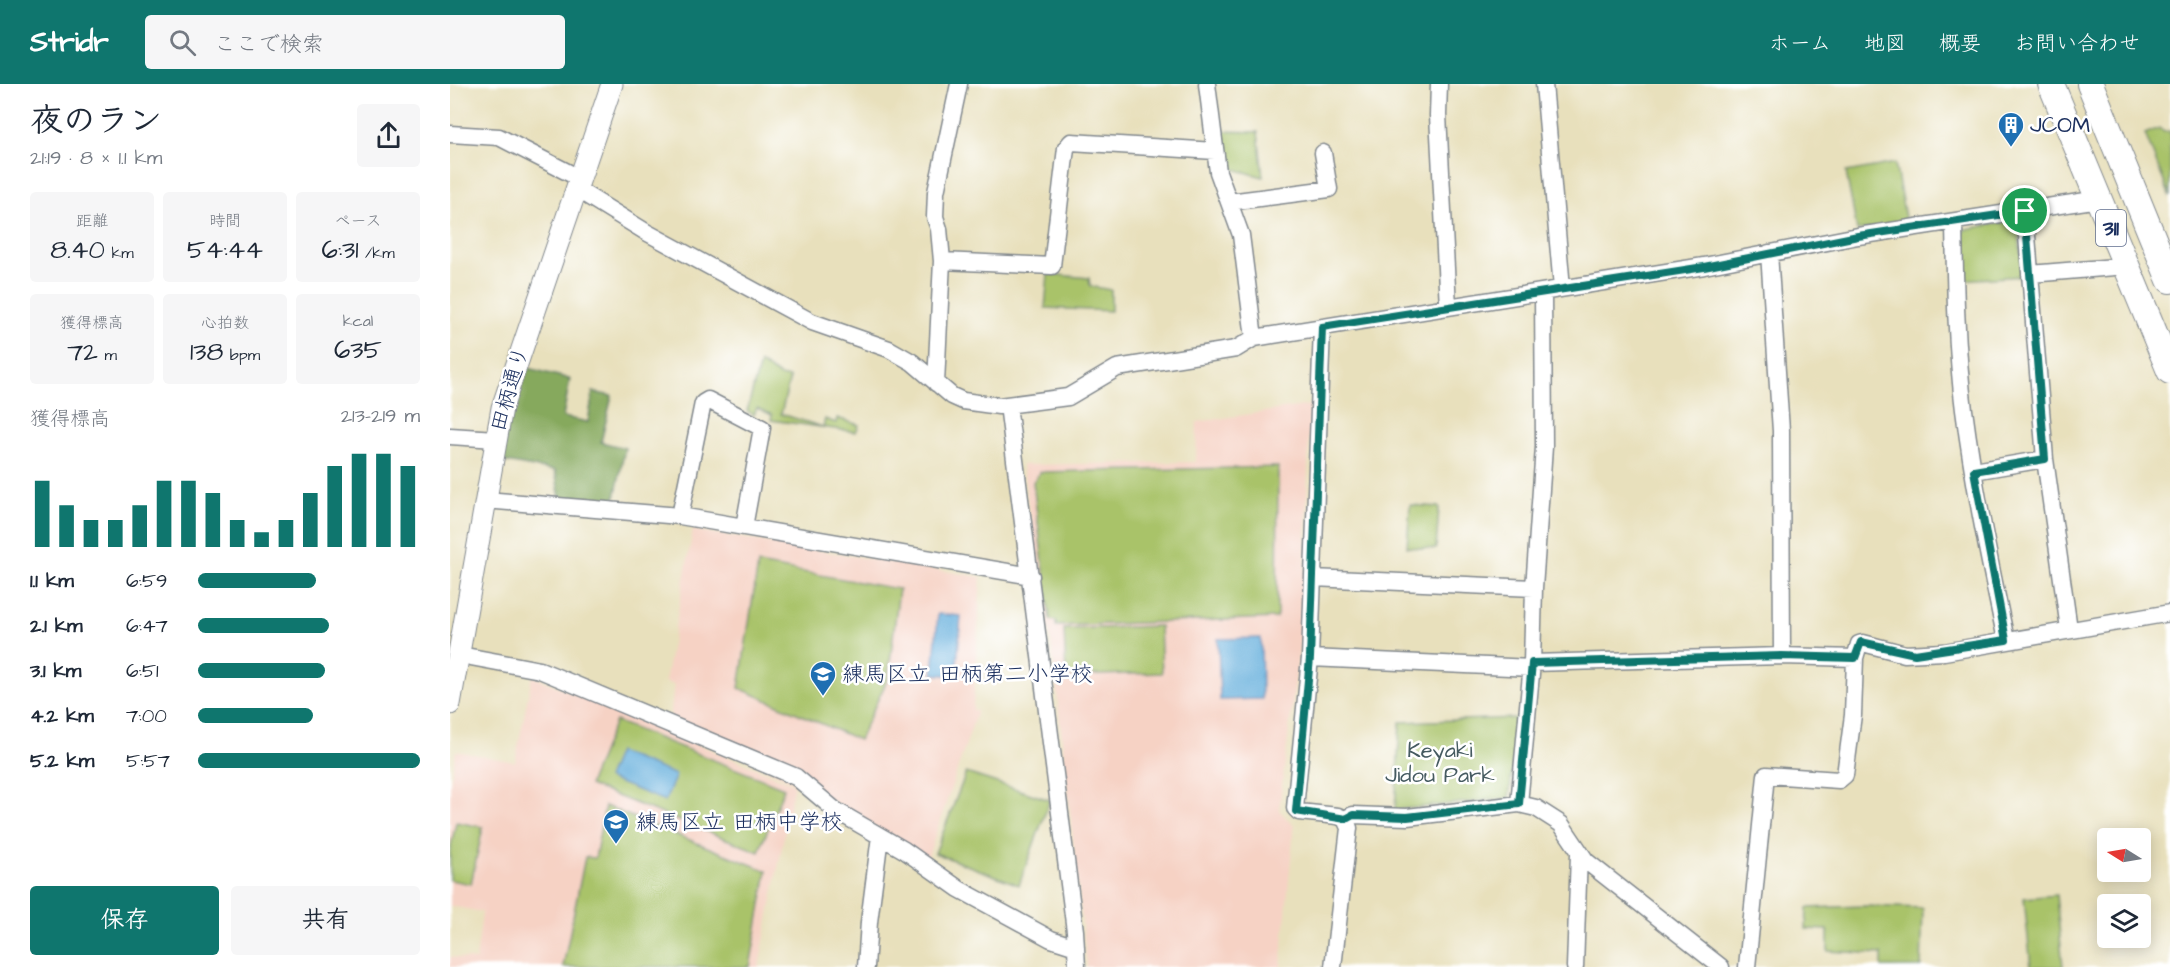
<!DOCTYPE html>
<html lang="ja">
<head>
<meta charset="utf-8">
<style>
	:root { --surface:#fff; --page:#f6f6f7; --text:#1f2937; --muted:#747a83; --accent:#0f766e }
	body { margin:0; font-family:"Architects Daughter","Klee One",sans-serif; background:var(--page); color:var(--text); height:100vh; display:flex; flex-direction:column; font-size:22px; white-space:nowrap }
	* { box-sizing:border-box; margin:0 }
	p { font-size:20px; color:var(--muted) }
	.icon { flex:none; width:33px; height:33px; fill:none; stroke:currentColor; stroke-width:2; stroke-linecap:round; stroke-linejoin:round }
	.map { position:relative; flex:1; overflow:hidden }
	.panel { display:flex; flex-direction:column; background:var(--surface); width:450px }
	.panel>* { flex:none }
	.needle { width:39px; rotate:281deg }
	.buttons { position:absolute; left:1647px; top:744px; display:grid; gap:12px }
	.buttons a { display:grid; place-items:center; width:54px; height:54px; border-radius:6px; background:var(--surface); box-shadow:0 3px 15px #0003; font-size:30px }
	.pin { position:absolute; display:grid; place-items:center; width:51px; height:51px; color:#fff; margin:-26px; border:3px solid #fff; border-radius:50%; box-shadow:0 2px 6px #0007 }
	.round { display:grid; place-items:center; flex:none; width:63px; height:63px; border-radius:6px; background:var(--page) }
	.summary { display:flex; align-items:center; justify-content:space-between; height:102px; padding:0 30px }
	h1 { font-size:33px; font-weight:600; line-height:45px }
	.metrics { display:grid; grid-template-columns:repeat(3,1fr); gap:9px; height:102px; padding:6px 30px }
	.metrics div { display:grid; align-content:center; border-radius:6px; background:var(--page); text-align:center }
	.metrics b { font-size:26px; font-weight:600 }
	.metrics small { font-size:16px; font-weight:400 }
	.metrics p { font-size:16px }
	.chart { height:168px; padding:12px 30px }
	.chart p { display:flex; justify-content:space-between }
	.chart svg { width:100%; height:108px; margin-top:6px; stroke:var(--accent); stroke-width:6 }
	.cta { display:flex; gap:12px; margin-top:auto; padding:12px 30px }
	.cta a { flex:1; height:69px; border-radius:6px; background:var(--accent); color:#fff; font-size:24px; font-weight:600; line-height:69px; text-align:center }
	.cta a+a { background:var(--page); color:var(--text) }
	ul { padding:0 30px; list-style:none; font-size:20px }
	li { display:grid; grid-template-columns:96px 72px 1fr; align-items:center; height:45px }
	li i { height:15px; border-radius:8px; background:var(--accent) }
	header { display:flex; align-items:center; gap:36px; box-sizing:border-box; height:84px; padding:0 30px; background:var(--accent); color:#fff }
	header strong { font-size:28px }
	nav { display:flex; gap:33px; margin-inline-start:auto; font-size:21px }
	.search { width:420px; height:54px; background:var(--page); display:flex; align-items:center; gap:15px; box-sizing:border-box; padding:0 21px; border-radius:6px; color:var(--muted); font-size:22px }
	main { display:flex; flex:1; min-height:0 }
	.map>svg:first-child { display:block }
	.built { fill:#f6d2c4 }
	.green { fill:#a9c369; stroke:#627964; stroke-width:1.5 }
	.forest { fill:#86a95d; stroke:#506c5e; stroke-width:1.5 }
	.water { fill:#64aedc; stroke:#406e9d; stroke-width:1.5 }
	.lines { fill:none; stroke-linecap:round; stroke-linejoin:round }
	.minor-casing { stroke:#82888d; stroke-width:19 }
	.tertiary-casing { stroke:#82888d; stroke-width:23 }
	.primary-casing { stroke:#82888d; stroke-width:28 }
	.minor { stroke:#fff; stroke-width:16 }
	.tertiary { stroke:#fff; stroke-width:21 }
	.primary { stroke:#fff; stroke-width:26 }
	.route-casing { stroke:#fff; stroke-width:12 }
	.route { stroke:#0f766e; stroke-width:8 }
	.labels { text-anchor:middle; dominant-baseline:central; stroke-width:5; stroke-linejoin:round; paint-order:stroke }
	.shield { fill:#fff; stroke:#5f6d8e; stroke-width:1.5 }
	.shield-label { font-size:21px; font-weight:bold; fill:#1b2f5e }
	.poi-label { font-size:22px; fill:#1b2f5e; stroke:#fff; text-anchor:start }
	.street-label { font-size:22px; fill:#1b2f5e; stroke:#fff }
	.park-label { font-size:22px; fill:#465b61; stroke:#fff }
</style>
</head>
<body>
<header>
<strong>Stridr</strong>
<div class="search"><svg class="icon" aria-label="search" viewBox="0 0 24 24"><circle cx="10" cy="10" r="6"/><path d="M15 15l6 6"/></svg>ここで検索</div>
<nav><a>ホーム</a><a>地図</a><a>概要</a><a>お問い合わせ</a></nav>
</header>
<main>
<section class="panel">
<div class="summary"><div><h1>夜のラン</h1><p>21:19 · 8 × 1.1 km</p></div><a class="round"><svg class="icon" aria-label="share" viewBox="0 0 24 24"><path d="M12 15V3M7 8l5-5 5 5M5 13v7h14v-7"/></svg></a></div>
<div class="metrics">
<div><p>距離</p><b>8.40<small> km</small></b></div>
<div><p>時間</p><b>54:44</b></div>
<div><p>ペース</p><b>6:31<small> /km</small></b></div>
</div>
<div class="metrics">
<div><p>獲得標高</p><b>72<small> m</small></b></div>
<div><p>心拍数</p><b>138<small> bpm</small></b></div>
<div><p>kcal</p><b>635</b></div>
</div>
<div class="chart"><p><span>獲得標高</span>213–219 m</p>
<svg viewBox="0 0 160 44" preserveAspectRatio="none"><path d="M5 44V17M15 44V27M25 44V33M35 44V33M45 44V27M55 44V17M65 44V17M75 44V22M85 44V33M95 44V38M105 44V33M115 44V22M125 44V11M135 44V6M145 44V6M155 44V11"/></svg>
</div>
<ul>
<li><b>1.1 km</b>6:59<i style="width:53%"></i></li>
<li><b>2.1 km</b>6:47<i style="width:59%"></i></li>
<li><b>3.1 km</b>6:51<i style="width:57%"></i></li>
<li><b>4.2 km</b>7:00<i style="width:52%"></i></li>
<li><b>5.2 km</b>5:57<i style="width:100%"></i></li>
</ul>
<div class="cta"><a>保存</a><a>共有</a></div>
</section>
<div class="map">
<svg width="1720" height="883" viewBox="0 0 1720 883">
	<rect width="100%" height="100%" fill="#fff"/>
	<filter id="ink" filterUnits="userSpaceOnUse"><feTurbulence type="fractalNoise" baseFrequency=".0167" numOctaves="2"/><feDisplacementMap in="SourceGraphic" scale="12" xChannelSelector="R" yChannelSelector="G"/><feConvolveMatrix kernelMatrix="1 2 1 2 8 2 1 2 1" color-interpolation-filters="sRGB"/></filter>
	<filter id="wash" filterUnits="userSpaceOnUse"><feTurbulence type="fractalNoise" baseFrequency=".008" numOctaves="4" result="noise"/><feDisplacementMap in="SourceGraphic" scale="24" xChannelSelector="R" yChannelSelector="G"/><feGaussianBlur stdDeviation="1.35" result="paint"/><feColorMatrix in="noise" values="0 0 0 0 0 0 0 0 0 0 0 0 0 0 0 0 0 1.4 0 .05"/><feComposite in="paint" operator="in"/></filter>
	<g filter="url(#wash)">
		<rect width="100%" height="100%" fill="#e8e0bc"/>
		<!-- built -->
		<path class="built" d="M860 321 853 536 829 726 844 742 831 883H637L602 564 572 381 746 378 747 338Z
			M243 446 531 493 523 626 527 627 477 776 389 721 220 636 224 601 215 598Z
			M82 592 344 700 309 883H0V873L26 876 32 828 0 822V700L6 667 65 678Z"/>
		<!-- green -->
		<path class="green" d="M1709 44 1714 48 1720 47V113L1695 50Z
			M770 47 808 48 813 93 776 83Z
			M1445 79 1456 139 1407 147 1396 88Z
			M1563 137 1569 141 1572 192 1512 196 1511 150 1516 145Z
			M598 190 639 194 640 202 661 206V227L595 224Z
			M310 279 330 292 340 294 331 330 373 343 375 335 386 339 387 334 409 341 406 348 321 336 322 331 307 324 304 331 297 327Z
			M828 383 827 534 606 542V537L600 536 583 398 590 388Z
			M960 421 989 423 986 465 957 463Z
			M308 480 449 505 438 594 409 656 289 604Z
			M710 542 712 589 616 592 614 545Z
			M1068 634 1059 714 945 726 950 638Z
			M165 637 334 704 309 768 139 701Z
			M516 689 600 716 569 801 485 769Z
			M155 722 317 787 300 883H113L135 773 145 774Z
			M6 738 33 743 21 800 0 796V767Z
			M1606 811 1613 883H1581L1574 814Z
			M1415 822 1473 824 1471 883H1432V870L1378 867V846L1356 845 1357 824Z"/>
		<!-- forest -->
		<path class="forest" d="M75 283 120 295 113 333 138 338 143 308 162 312 151 358 175 364 163 424 111 419 105 387 50 377 61 326Z"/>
		<!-- water -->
		<path class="water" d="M488 530 511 532 506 592 483 590Z
			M811 554 812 615 770 616 768 555Z
			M168 668 226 691 215 717 157 694Z"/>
	</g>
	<g filter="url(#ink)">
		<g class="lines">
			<!-- minor casing -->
			<g class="minor-casing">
				<path id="minor" d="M757 0 768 88 791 151 804 254
					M989 0 988 31 998 223
					M1094 0 1112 204
					M0 50 49 53 131 95
					M128 106 196 148 362 238 439 265 462 278 502 312 513 317 549 322 618 313 667 284 786 265 804 254 1254 182 1408 152 1649 115
					M779 118 879 105 873 69
					M1575 127 1595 375 1619 545
					M1504 138C1505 200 1506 264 1514 326 1524 403 1540 480 1556 556
					M1319 169 1331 347 1332 572
					M492 177 602 182 616 64 621 58 765 67
					M1580 190 1677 182
					M1093 208 1094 363 1084 504 1082 579 1069 720 1086 724 1111 740 1136 777 1271 883
					M872 243 860 574 845 724 849 728 888 732 895 735 899 744 883 883
					M486 299 492 177 489 145 485 133 486 108 509 0
					M558 321 625 847 627 883
					M0 352 46 355
					M1524 387 1595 375
					M35 416 230 432 581 492
					M230 432 253 319 258 316 312 344 294 443
					M863 494 1084 504
					M10 571 90 586 346 693 385 726 454 766 509 805 601 855 626 863
					M860 574 1082 584
					M1082 579 1332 572 1405 574
					M895 735 903 731 957 733 1069 720
					M416 883 419 838 430 752
					M1125 883 1129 770
					M1297 883 1316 691 1389 696 1395 691 1403 631 1405 574 1409 560 1413 559 1455 570 1494 568 1720 529"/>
			</g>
			<!-- tertiary casing -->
			<g class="tertiary-casing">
				<path id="tertiary" d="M0 620 52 324 162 0"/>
			</g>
			<!-- primary casing -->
			<g class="primary-casing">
				<path id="primary" d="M1601 0 1720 287
					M1640 0 1720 196"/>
			</g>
			<!-- minor -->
			<use href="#minor" class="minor"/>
			<!-- tertiary -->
			<use href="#tertiary" class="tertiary"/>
			<!-- primary -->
			<use href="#primary" class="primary"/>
		</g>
	</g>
	<g class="lines" filter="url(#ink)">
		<!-- route casing -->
		<g class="route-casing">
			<path id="route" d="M1575 127 1595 375 1524 387 1556 556 1465 570 1411 558 1405 574 1332 572 1082 579 1069 720 957 733 903 731 896 735 846 727 860 574 872 243 1254 183 1408 152Z"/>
		</g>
		<!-- route -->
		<use href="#route" class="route"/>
	</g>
	<!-- icons -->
	<defs>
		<g id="building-pin" transform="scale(1.35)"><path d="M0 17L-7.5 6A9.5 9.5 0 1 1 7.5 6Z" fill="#1f6fb2" stroke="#fff"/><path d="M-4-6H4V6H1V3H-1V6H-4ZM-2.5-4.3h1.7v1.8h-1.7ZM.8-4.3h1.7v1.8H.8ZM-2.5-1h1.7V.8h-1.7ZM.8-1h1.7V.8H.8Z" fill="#fff"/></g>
		<g id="school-pin" transform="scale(1.35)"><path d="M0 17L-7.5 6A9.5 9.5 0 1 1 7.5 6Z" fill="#1f6fb2" stroke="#fff"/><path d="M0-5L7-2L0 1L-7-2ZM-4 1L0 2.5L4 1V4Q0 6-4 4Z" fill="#fff"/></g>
	</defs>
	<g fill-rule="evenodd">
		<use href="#building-pin" x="1561" y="41"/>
		<use href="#school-pin" x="373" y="590"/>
		<use href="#school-pin" x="166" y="738"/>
	</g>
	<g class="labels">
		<!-- shield labels -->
		<rect class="shield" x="1646" y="126" width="30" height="36" rx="4.5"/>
		<g class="shield-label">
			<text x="1661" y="144">311</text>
		</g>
		<!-- poi labels -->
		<g class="poi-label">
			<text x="1580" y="41">JCOM</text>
			<text x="392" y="590">練馬区立 田柄第二小学校</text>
			<text x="186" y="738">練馬区立 田柄中学校</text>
		</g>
		<!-- street labels -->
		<g class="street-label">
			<text transform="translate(60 305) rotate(-74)">田柄通り</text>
		</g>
		<!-- park labels -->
		<g class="park-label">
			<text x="990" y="666">Keyaki<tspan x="990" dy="25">Jidou Park</tspan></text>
		</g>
	</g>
</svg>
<div class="buttons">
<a><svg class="needle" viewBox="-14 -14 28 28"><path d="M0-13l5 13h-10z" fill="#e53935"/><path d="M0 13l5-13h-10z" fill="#747a83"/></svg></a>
<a><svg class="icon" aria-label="layers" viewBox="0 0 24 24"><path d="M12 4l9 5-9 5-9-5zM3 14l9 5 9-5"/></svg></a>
</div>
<div class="pin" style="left:1575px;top:127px;background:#1e9e55"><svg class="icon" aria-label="arrive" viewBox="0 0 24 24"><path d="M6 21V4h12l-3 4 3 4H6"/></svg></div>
</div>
</main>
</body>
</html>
